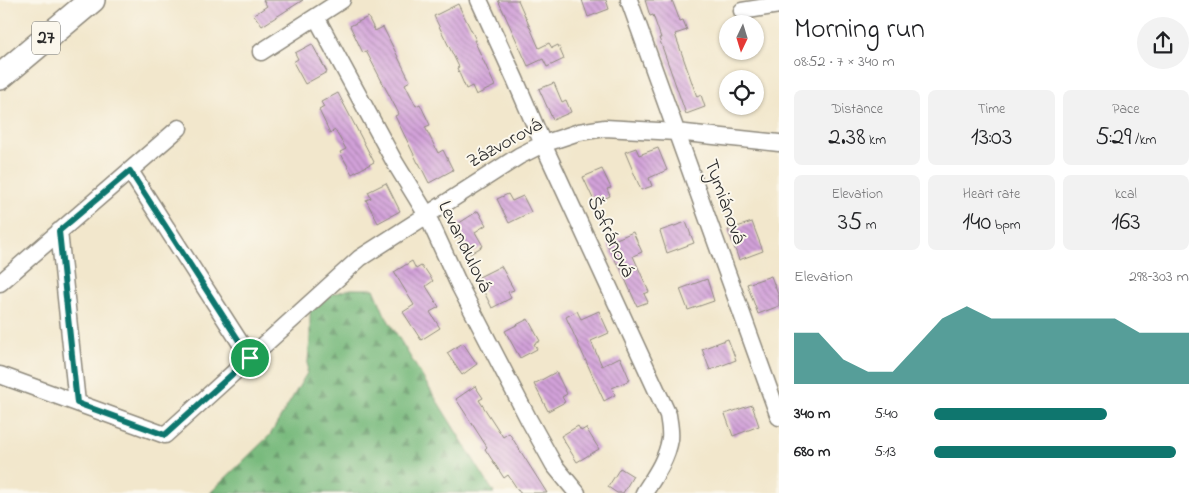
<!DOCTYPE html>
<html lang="en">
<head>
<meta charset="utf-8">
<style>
	:root { --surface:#fff; --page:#f2f2f2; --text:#202124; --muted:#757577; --accent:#0f766e }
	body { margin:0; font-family:"Indie Flower",sans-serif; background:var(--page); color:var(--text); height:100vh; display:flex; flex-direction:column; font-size:19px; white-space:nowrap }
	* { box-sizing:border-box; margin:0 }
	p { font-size:16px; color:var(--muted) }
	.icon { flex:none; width:28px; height:28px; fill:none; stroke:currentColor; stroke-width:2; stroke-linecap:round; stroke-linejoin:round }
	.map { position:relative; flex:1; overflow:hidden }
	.details { display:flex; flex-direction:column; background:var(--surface); width:425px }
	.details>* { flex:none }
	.needle { width:32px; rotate:184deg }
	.buttons { position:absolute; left:719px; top:15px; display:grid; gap:10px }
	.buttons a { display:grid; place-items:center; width:45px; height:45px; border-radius:50%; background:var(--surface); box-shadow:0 1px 4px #0004; font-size:25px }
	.pin { position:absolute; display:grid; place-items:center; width:42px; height:42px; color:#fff; margin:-21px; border:2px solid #fff; border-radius:50%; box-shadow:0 1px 5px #0007 }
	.round { display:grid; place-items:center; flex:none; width:52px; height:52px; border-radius:26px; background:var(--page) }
	.summary { display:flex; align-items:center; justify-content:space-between; height:85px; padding:0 15px }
	h1 { font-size:28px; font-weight:600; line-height:38px }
	.metrics { display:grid; grid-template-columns:repeat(3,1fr); gap:8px; height:85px; padding:5px 15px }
	.metrics div { display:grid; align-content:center; border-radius:8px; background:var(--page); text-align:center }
	.metrics b { font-size:25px; font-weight:600 }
	.metrics small { font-size:14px; font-weight:400 }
	.metrics p { font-size:14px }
	.chart { height:140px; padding:10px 15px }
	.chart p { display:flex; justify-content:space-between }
	.chart svg { width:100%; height:90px; margin-top:5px; fill:var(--accent); opacity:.7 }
	ul { padding:0 15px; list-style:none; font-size:16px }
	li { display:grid; grid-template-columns:80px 60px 1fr; align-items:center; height:38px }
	li i { height:12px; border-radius:6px; background:var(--accent) }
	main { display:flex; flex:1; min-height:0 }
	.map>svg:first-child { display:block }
	.forest { fill:url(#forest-firs); stroke:#527254 }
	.building { fill:url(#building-back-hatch) }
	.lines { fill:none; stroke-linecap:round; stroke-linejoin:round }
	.street-casing { stroke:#8e897c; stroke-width:19 }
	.primary-casing { stroke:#8e897c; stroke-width:28 }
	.street { stroke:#fff; stroke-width:16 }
	.primary { stroke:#fff; stroke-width:25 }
	.route-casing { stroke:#fff; stroke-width:10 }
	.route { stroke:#0f766e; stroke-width:6 }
	.labels { text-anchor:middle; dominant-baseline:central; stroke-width:4; stroke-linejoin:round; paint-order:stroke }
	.shield { fill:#fbf7ec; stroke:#696865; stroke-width:1 }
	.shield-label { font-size:19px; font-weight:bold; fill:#2b2b2b }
	.street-label { font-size:20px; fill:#2b2b2b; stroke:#fbf7ec }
</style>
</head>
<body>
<main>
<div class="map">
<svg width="779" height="493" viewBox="0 0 779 493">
	<defs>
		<pattern id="forest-firs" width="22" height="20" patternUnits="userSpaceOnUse" patternTransform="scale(1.25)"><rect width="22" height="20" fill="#78ba7d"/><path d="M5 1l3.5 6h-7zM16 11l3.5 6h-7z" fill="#639767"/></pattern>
		<pattern id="building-back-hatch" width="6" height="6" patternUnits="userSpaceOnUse" patternTransform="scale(1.25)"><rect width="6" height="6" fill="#d2a1d9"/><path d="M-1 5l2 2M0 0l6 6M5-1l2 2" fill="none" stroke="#ab83b0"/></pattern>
	</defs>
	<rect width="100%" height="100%" fill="#fbf7ec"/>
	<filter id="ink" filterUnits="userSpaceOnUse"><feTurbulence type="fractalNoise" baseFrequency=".02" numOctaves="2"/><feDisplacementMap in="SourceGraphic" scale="10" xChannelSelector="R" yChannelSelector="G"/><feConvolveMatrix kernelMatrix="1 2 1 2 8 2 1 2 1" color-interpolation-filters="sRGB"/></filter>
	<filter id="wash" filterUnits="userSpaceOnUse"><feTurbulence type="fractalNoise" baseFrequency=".0096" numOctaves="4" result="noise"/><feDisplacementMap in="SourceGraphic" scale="20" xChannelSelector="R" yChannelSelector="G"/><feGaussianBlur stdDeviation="1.12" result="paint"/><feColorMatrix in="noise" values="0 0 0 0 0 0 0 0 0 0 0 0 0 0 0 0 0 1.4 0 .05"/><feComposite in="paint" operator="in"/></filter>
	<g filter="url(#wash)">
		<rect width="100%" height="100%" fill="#f2e7cc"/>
		<!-- forest -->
		<path class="forest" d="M351 289H374L385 315 431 391 494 493H210L270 435 307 373 310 338V309L325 296Z"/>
		<g id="blocks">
			<!-- building -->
			<path class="building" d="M263 0H303L262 26 254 15 267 6Z
				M498 0H518L539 48 549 43 552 48 558 45 564 59 547 67 543 59 528 66Z
				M582 0H606L609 9 588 17Z
				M645 0H672L680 21 683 20 687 30 675 34 697 97 701 95 705 107 686 114 659 38H661L653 15 650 16Z
				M458 4 476 40H474L495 86 476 95 472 86 466 89 457 68 459 67 434 16Z
				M368 17 375 31 383 27 410 81 405 84 416 106 420 104 430 125 425 127 438 153 443 150 453 170 429 183 419 163H418L395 116 399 114 366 51 363 53 350 26Z
				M312 44 327 72 305 84 293 62 298 59 295 53Z
				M554 83 562 102 566 100 571 112 553 120 539 89Z
				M338 93 374 162 352 174 340 152 346 149 335 130 330 133 319 110 324 107 321 102Z
				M636 148 639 155 658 148 667 170 649 178 652 186 641 190 625 152Z
				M602 169 611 188 607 189 610 196 595 203 583 177Z
				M386 183 400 211 378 223 366 200 371 198 368 192Z
				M508 194 512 201 523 196 531 212 509 223 497 199Z
				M478 211 486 225 475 232 483 246 470 254 453 227Z
				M686 222 694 243 667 253 660 231Z
				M752 222 763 251 739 260 728 230Z
				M633 232 642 252 633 256 649 292 644 294 648 302 637 306 618 263 617 264 607 243Z
				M412 261 416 269 421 266 424 270 425 269 433 281 426 286 439 307 430 312 440 328 421 340 403 312 414 305 394 272Z
				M501 266 514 290 508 292 511 298 492 308 477 278Z
				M771 276 779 297V306L758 314 747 284Z
				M707 279 714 301 688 310 680 289Z
				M577 311 581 319 599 311 609 333 591 341 602 366 620 357 630 380 612 388 615 395 604 401 566 317Z
				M528 319 540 341 534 344 537 349 520 358 505 331Z
				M728 339 736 360 710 370 702 349Z
				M463 343 477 364 462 375 447 353Z
				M556 372 567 394 562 397 565 402 548 411 534 384Z
				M475 386 483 398 479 400 503 437 509 433 547 493H520L508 475 504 478 485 449 487 447 456 399Z
				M752 405 759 426 733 436 725 414Z
				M578 426 581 431 586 428 599 449 577 462 561 436Z
				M620 468 633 476 623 493H617L608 487Z"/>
		</g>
	</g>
	<g filter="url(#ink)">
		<use href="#blocks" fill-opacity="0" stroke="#8e897c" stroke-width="1"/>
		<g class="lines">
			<!-- street casing -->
			<g class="street-casing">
				<path id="street" d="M479 0 515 79 543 144 668 415C669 422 671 431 670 439 667 459 655 476 644 493
					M629 0 779 417
					M742 11 779 5
					M316 17 394 161 427 215 460 287 529 420 554 465 577 493
					M261 52 342 0
					M130 171 250 358
					M59 231 77 403
					M0 283 179 128
					M0 375 165 435 360 258 519 156 543 144 579 132 605 128 676 132 779 143"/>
			</g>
			<!-- primary casing -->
			<g class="primary-casing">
				<path id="primary" d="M0 77 92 0"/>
			</g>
			<!-- street -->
			<use href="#street" class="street"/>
			<!-- primary -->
			<use href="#primary" class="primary"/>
		</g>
	</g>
	<g class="lines" filter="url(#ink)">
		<!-- route casing -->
		<g class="route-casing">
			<path id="route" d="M130 171 250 358 165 435 77 403 59 231Z"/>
		</g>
		<!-- route -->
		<use href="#route" class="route"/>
	</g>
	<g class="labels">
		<!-- shield labels -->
		<rect class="shield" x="32" y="21.5" width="28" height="33" rx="4"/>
		<g class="shield-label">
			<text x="46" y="38">27</text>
		</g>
		<!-- street labels -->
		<g class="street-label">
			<text transform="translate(505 144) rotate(-29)">Zázvorová</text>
			<text transform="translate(724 202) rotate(70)">Tymiánová</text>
			<text transform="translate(610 237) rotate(65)">Šafránová</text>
			<text transform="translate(464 247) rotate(64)">Levandulová</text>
		</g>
	</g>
</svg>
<div class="buttons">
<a><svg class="needle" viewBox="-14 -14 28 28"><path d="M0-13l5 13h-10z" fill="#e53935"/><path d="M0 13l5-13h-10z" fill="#757577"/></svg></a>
<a><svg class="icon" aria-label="locate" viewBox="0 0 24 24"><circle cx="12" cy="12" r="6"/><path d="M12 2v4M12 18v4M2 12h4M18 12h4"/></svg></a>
</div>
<div class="pin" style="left:250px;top:358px;background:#1e9e55"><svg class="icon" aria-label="arrive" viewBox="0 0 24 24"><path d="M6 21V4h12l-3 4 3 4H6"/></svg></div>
</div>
<section class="details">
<div class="summary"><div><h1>Morning run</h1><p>08:52 · 7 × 340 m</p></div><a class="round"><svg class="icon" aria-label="share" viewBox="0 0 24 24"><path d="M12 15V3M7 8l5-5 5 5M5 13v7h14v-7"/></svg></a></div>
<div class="metrics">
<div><p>Distance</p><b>2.38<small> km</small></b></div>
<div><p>Time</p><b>13:03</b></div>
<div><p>Pace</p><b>5:29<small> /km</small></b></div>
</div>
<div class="metrics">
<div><p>Elevation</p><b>35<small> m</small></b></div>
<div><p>Heart rate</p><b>140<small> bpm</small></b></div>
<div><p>kcal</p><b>163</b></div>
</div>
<div class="chart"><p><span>Elevation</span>298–303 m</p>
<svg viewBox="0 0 160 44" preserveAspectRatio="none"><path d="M0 44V19L10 19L20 32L30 38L40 38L50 25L60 12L70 6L80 12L90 12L100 12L110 12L120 12L130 12L140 19L150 19L160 19V44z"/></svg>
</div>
<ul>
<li><b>340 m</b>5:40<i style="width:68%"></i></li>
<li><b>680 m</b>5:13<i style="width:95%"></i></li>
</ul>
</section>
</main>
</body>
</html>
